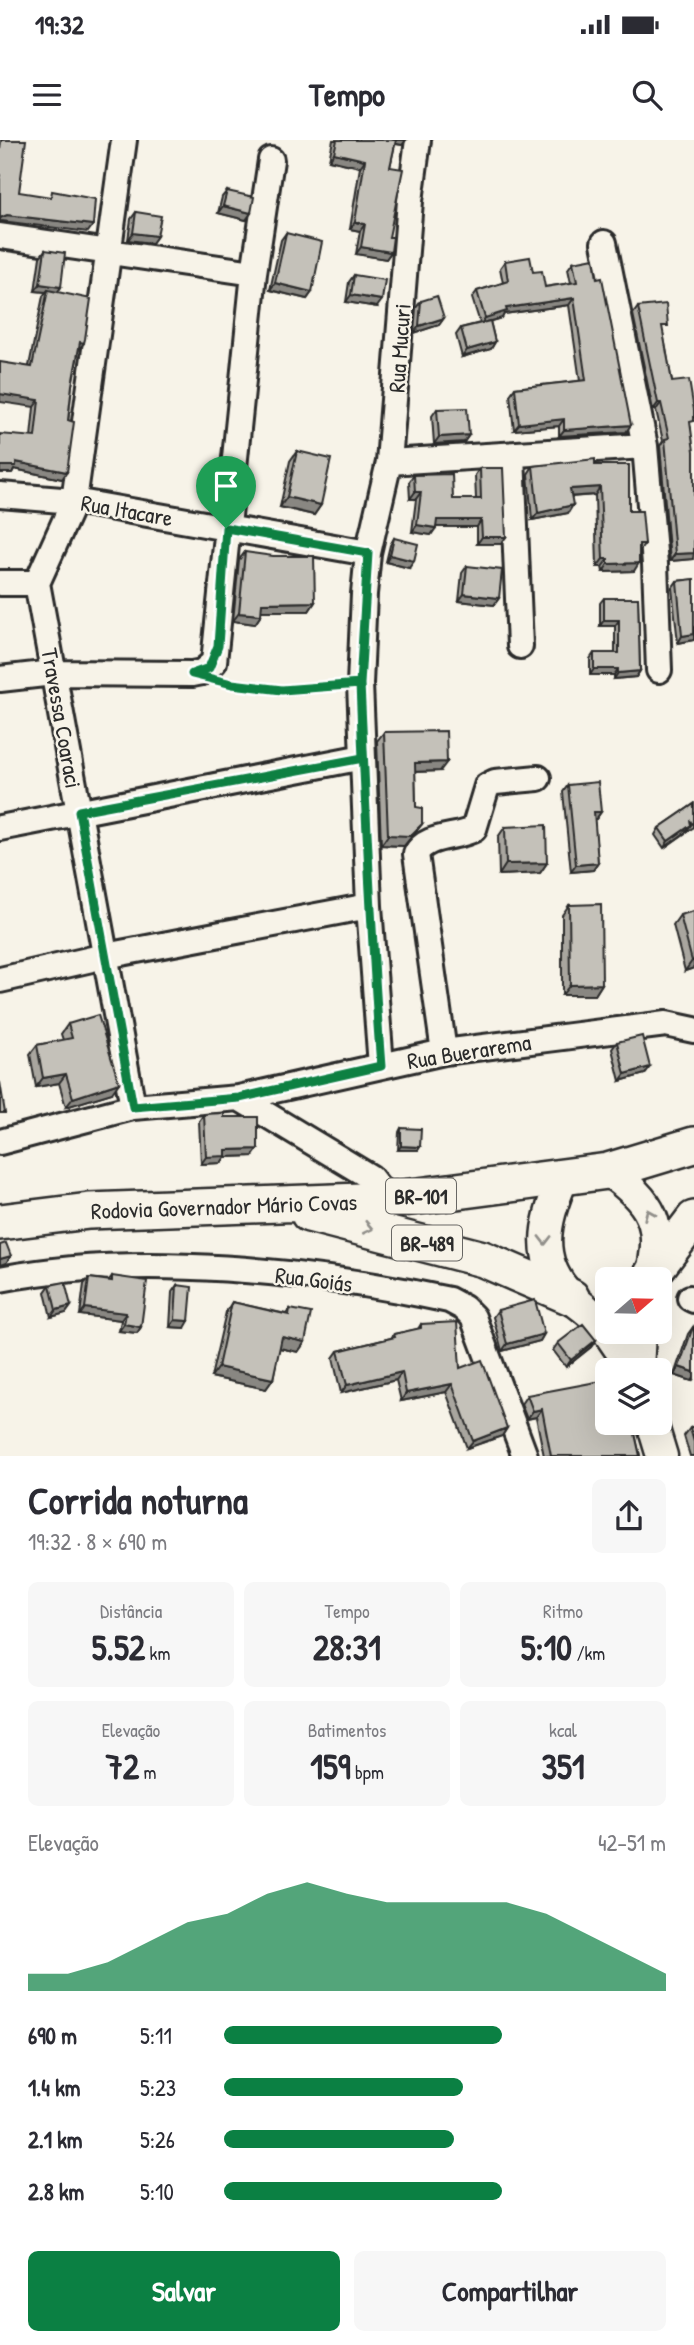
<!DOCTYPE html>
<html lang="pt">
<head>
<meta charset="utf-8">
<style>
	:root { --surface:#fff; --page:#f7f7f7; --text:#2b2b33; --muted:#7c7c81; --accent:#0b8043 }
	body { margin:0; font-family:"Patrick Hand",sans-serif; background:var(--page); color:var(--text); height:100vh; display:flex; flex-direction:column; font-size:26px; white-space:nowrap }
	* { box-sizing:border-box; margin:0 }
	p { font-size:23px; color:var(--muted) }
	.icon { flex:none; width:38px; height:38px; fill:none; stroke:currentColor; stroke-width:2; stroke-linecap:round; stroke-linejoin:round }
	.map { position:relative; height:1316px; overflow:hidden }
	.details { display:flex; flex-direction:column; background:var(--surface); flex:1 }
	.details>* { flex:none }
	.needle { width:46px; rotate:70deg }
	.fabs { position:absolute; left:595px; top:1127px; display:grid; gap:14px }
	.fabs a { display:grid; place-items:center; width:77px; height:77px; border-radius:10px; background:var(--surface); box-shadow:0 7px 28px #0002; font-size:35px }
	.pin { position:absolute; display:grid; place-items:center; width:60px; height:60px; color:#fff; margin:-72px -30px; border-radius:50% 50% 50% 0; rotate:-45deg; box-shadow:0 0 7px #0007 }
	.pin .icon { rotate:45deg }
	.round { display:grid; place-items:center; flex:none; width:74px; height:74px; border-radius:10px; background:var(--page) }
	.head { display:flex; align-items:center; justify-content:space-between; height:119px; padding:0 28px }
	h1 { font-size:38px; font-weight:800; line-height:52px }
	.figures { display:grid; grid-template-columns:repeat(3,1fr); gap:10px; height:119px; padding:7px 28px }
	.figures div { display:grid; align-content:center; border-radius:10px; background:var(--page); text-align:center }
	.figures b { font-size:35px; font-weight:800 }
	.figures small { font-size:19px; font-weight:400 }
	.figures p { font-size:19px }
	.chart { height:196px; padding:14px 28px }
	.chart p { display:flex; justify-content:space-between }
	.chart svg { width:100%; height:126px; margin-top:7px; fill:var(--accent); opacity:.7 }
	.cta { display:flex; gap:14px; margin-top:auto; padding:14px 28px }
	.cta a { flex:1; height:80px; border-radius:10px; background:var(--accent); color:#fff; font-size:28px; font-weight:800; line-height:80px; text-align:center }
	.cta a+a { background:var(--page); color:var(--text) }
	ul { padding:0 28px; list-style:none; font-size:23px }
	li { display:grid; grid-template-columns:112px 84px 1fr; align-items:center; height:52px }
	li i { height:18px; border-radius:9px; background:var(--accent) }
	.status { display:flex; justify-content:space-between; align-items:center; height:49px; padding:0 35px; background:var(--surface); direction:ltr }
	.status svg { height:19px; fill:currentColor }
	header { display:flex; justify-content:space-between; align-items:center; height:91px; padding:0 28px; background:var(--surface); font-size:32px; font-weight:800 }
	.map>svg:first-child { display:block }
	.lines { fill:none; stroke-linecap:round; stroke-linejoin:round }
	.minor-casing { stroke:#2b2b2b; stroke-width:30 }
	.major-casing { stroke:#2b2b2b; stroke-width:35 }
	.highway-casing { stroke:#2b2b2b; stroke-width:40 }
	.path { stroke:#2b2b2b; stroke-width:3.5; stroke-dasharray:7 5; stroke-linecap:butt }
	.minor { stroke:#f7f3e8; stroke-width:24 }
	.major { stroke:#f7f3e8; stroke-width:30 }
	.highway { stroke:#f7f3e8; stroke-width:35 }
	.wall { fill:#a9a69f; stroke:#2b2b2b; stroke-width:2 }
	.shaded-wall { fill:#898782; stroke:#2b2b2b; stroke-width:2 }
	.building { fill:#c4c1b9; stroke:#2b2b2b; stroke-width:2 }
	.oneway { stroke:#918f8a }
	.route-casing { stroke:#fff; stroke-width:14 }
	.route { stroke:#0b8043; stroke-width:9 }
	.labels { text-anchor:middle; dominant-baseline:central; stroke-width:5; stroke-linejoin:round; paint-order:stroke }
	.shield { fill:#f7f3e8; stroke:#686764; stroke-width:2 }
	.shield-label { font-size:21px; font-weight:bold; fill:#2b2b2b }
	.street-label { font-size:23px; fill:#2b2b2b; stroke:#f7f3e8 }
</style>
</head>
<body>
<div class="status"><b>19:32</b><svg viewBox="0 0 49 12"><path d="M0 12V9h3v3zM5 12V6h3v6zM10 12V3h3v9zM15 12V0h3v12zM26 1h20v11H26zM47 4h2v5h-2z"/></svg></div>
<header><svg class="icon" aria-label="menu" viewBox="0 0 24 24"><path d="M4 6h16M4 12h16M4 18h16"/></svg>Tempo<svg class="icon" aria-label="search" viewBox="0 0 24 24"><circle cx="10" cy="10" r="6"/><path d="M15 15l6 6"/></svg></header>
<div class="map">
<svg width="694" height="1316" viewBox="0 0 694 1316">
	<rect width="100%" height="100%" fill="#f7f3e8"/>
	<filter id="ink" filterUnits="userSpaceOnUse"><feTurbulence type="fractalNoise" baseFrequency=".0143" numOctaves="2"/><feDisplacementMap in="SourceGraphic" scale="14" xChannelSelector="R" yChannelSelector="G"/><feConvolveMatrix kernelMatrix="1 2 1 2 8 2 1 2 1" color-interpolation-filters="sRGB"/></filter>
	<g filter="url(#ink)">
		<g class="lines">
			<!-- minor casing -->
			<g class="minor-casing">
				<path id="minor" d="M124 0 74 361 37 443 133 967
					M0 96 254 133
					M604 103 645 306 655 424 659 530
					M512 315 520 506
					M389 322 645 306
					M0 355 74 361 368 413
					M0 443H37
					M0 539 53 533 192 534 202 532 214 522 254 133 271 20
					M0 688 363 617
					M0 840 105 816 369 766
					M444 912 416 714C426 694 457 699 474 689L487 646 495 642 538 638
					M381 926 369 766 360 544 364 454 368 413 389 322 410 61 418 0
					M239 958 370 1037 388 1060
					M0 1002 133 967 239 958 444 912 666 884 694 890
					M0 1139C138 1112 313 1131 449 1160L464 1168 473 1177 525 1316
					M690 1158 694 1160"/>
			</g>
			<!-- major casing -->
			<g class="major-casing">
				<path id="major" d="M608 1031C651 1061 666 1085 650 1139
					M563 1038C544 1081 534 1122 572 1158 584 1169 597 1176 607 1191
					M608 1192 634 1230
					M638 1230 640 1192
					M652 1283 662 1316"/>
			</g>
			<!-- highway casing -->
			<g class="highway-casing">
				<path id="highway" d="M309 1074 483 1119 571 1157
					M0 1082 89 1071 388 1060 608 1031 694 1005
					M652 1134 694 1079"/>
			</g>
			<!-- path -->
			<path class="path" d="M223 541 282 550 341 545"/>
			<!-- minor -->
			<use href="#minor" class="minor"/>
			<!-- major -->
			<use href="#major" class="major"/>
			<!-- highway -->
			<use href="#highway" class="highway"/>
		</g>
		<!-- wall -->
		<path class="wall" d="M333 0H406L402 5 395 4 390 27 389 97 391 112 386 119 356 114 360 91 350 89 360 27 329 20Z
			M227 51 246 80 218 73 222 57Z
			M136 72 157 96 152 103 128 100 131 79Z
			M286 93 312 152 307 159 270 150 281 100Z
			M45 110 61 147 58 152 84 203 79 209 72 245 62 339 14 329 12 333 31 297 34 267 29 226 43 156 46 152 35 151 40 117Z
			M505 121 533 132 545 147 571 143 568 129 573 122 626 292 559 296V286L514 290 510 255 515 248 580 241 569 165 504 174 502 178 490 181 495 202 491 209 462 217 456 195 461 188 480 183 472 158 477 151 503 143 500 128Z
			M354 135 377 167 346 162 349 142Z
			M421 161 444 178 439 185 414 193 416 168Z
			M638 167 663 193 672 242 691 288 693 419 670 421 660 306 663 301 656 270H653L633 174Z
			M437 269 469 295 464 302 434 304 432 276Z
			M297 311 321 365 314 375 280 367 290 321Z
			M595 325 629 371 645 404 639 412 634 431 603 432 602 427H597L595 355 571 357 568 373 532 380 528 334 533 326Z
			M480 328 501 404H477V387H436L431 395 412 392 416 359H410L409 342 414 335 453 359H476L475 335Z
			M394 398 409 428 386 422 390 405Z
			M245 412 315 462 309 471H261V475L255 484 233 481 239 420Z
			M467 426 499 458 494 465 459 461 462 433Z
			M694 439V500L678 503 672 448 677 441Z
			M604 458H638L640 531 636 537 614 539V535H590V519L594 513H615V486H600V463Z
			M384 592 440 631 415 632 416 667 422 684 404 706 381 705 377 601Z
			M568 645 601 672 596 679H594L598 723 593 730 571 732 563 652Z
			M694 664V687L664 708 655 695 659 688Z
			M505 687 547 723 540 733 499 735 498 697Z
			M569 765 602 844 595 855H562V775Z
			M694 771V828L685 831 673 785 680 775Z
			M68 884 112 953 66 967 59 943 36 947 30 914 37 905 63 900 61 894Z
			M617 902 645 934 620 941 612 909Z
			M204 974 224 977 253 1016 225 1017 221 1023 201 1024 199 981Z
			M401 988 420 1007 418 1010H398L399 992Z
			M112 1136 141 1187 137 1193 119 1191 121 1180 80 1175 84 1144 89 1138 109 1140Z
			M50 1145 71 1166 66 1173 51 1177 45 1152Z
			M177 1145 185 1188 170 1187 172 1152Z
			M232 1162 286 1174 290 1169 305 1202 298 1212 279 1208 273 1239 266 1249 211 1237 226 1172Z
			M498 1170 544 1194 540 1201 502 1211 493 1177Z
			M421 1184 460 1228 507 1288 502 1296 467 1308 446 1252 401 1261 396 1240 341 1253 333 1218 338 1211 391 1198 394 1194 418 1189Z
			M693 1187 694 1238 692 1241 674 1235 688 1194Z
			M596 1200 591 1207 566 1227 553 1210 558 1203Z
			M527 1255 638 1284 634 1290 640 1316H544L536 1277 527 1279 521 1264Z
			M694 1286V1316H690L684 1296 690 1288Z"/>
		<!-- shaded-wall -->
		<path class="shaded-wall" d="M394 0H406L402 5 392 3Z
			M334 13 365 20 360 27 329 20Z
			M223 66 251 73 246 80 218 73Z
			M7 75 93 85 88 92 2 81 0 82V78Z
			M355 82 365 84 360 91 350 89Z
			M133 93 157 96 152 103 128 100Z
			M361 107 391 112 386 119 356 114Z
			M275 143 312 152 307 159 270 150Z
			M40 144 61 147 56 154 48 150 46 152 35 151Z
			M351 155 382 160 377 167 346 162Z
			M574 158 569 165 504 174 502 178 481 184 485 178 506 168Z
			M444 178 439 185 414 193 419 186Z
			M495 202 491 209 462 217 467 210Z
			M0 254 39 260 34 267 0 262Z
			M658 263H661L656 270H653Z
			M564 279 559 286 514 290 519 284Z
			M631 285 626 292 559 296 564 290Z
			M469 295 464 302 434 304 439 297Z
			M16 322 67 332 62 339 14 329 12 333H0V326Z
			M600 347 595 355 564 357 570 349Z
			M415 352H421L416 359H410Z
			M287 357 321 365 314 375 280 367Z
			M573 365 568 373 532 380 538 373Z
			M437 380H481L477 387H432Z
			M417 385 436 388 431 395 412 392Z
			M482 397H506L501 404H477Z
			M694 413 693 419 670 421 675 414Z
			M390 415 414 421 409 428 386 422Z
			M603 419H608L602 427H597Z
			M639 423 634 431 603 432 608 424Z
			M464 454 499 458 494 465 459 461Z
			M315 462 309 471H256L262 463Z
			M239 473 261 475 255 484 233 481Z
			M604 480H619L615 486H600Z
			M694 494V500L678 503 682 496Z
			M594 529H618L614 535H590Z
			M640 531 636 537 614 539 618 533Z
			M447 622 440 631 409 632 415 623Z
			M594 672H601L596 679H589Z
			M422 684 404 706 381 705 388 695Z
			M691 685 686 692 664 708 668 701Z
			M547 723 540 733 499 735 506 724Z
			M598 723 593 730 571 732 576 725Z
			M694 820V828L685 831 692 821Z
			M602 844 595 855H562L570 845Z
			M650 927 645 934 620 941 625 934Z
			M66 934 59 943 36 947 43 938Z
			M119 943 112 953 66 967 73 958Z
			M401 1006 420 1007 418 1010H398Z
			M258 1009 253 1016 225 1017 221 1023 201 1024 206 1017 226 1010Z
			M11 1116 6 1123 0 1125V1119Z
			M71 1166 66 1173 51 1177 56 1170Z
			M85 1168 126 1173 121 1180 80 1175Z
			M175 1180 189 1181 185 1188 170 1187Z
			M124 1184 141 1187 137 1193 119 1191Z
			M544 1194 540 1201 502 1211 507 1204Z
			M282 1197 305 1202 298 1212 275 1207Z
			M596 1200 591 1207 566 1227 571 1220Z
			M218 1227 273 1239 266 1249 211 1237Z
			M679 1227 694 1232V1238L692 1241 674 1235Z
			M402 1232 396 1240 341 1253 347 1245Z
			M452 1244 446 1252 401 1261 406 1253Z
			M542 1269 536 1277 527 1279 533 1271Z
			M507 1288 502 1296 467 1308 473 1301Z"/>
		<!-- building -->
		<path class="building" d="M1 0H26L19 52 51 57 52 51 95 59 93 85 7 75 0 78V11Z
			M337 0H396L390 27 403 29 389 97H393L391 112 361 107 365 84 355 82 365 20 334 13Z
			M227 51 254 57 251 73 223 66Z
			M136 72 161 76 157 96 133 93Z
			M286 93 322 102 312 152 275 143Z
			M45 110 65 113 61 147 40 144Z
			M530 117 533 132 542 131 545 147 577 142 573 122 594 118 597 139 602 138 631 285 564 290V279L519 284 515 248 586 240 574 158 506 168 507 171 485 178 477 151 508 141 505 121Z
			M354 135 385 140 382 160 351 155Z
			M48 150 91 159 85 199 84 203 80 202 72 245 68 280 74 282 67 332 16 322V326H0V294L35 297 39 260 0 254V222L32 227Z
			M437 156 444 178 419 186 421 161Z
			M666 164 668 186H662L672 242 689 240 694 270V281L690 282 694 311V413L675 414 665 299 669 298 661 263H658L638 167Z
			M490 181 495 202 467 210 461 188Z
			M467 268 469 295 439 297 437 269Z
			M297 311 331 319 321 365 287 357Z
			M595 319V325H629V371H642L645 404H639V423L608 424V419H603L600 347 570 349 573 365 538 373 533 326Z
			M480 328H503L506 397H482L481 380H437L436 388 417 385 421 352H415L414 335 452 334 453 359H481Z
			M394 398 418 404 414 421 390 415Z
			M245 412 273 416H314L315 462 262 463 261 475 239 473Z
			M467 426 502 430 499 458 464 454Z
			M694 439V494L682 496 677 441Z
			M604 458H638L640 531 618 533V529H594V513H619V480H604Z
			M446 591 447 622 415 623 416 667 422 668V684L410 696 388 695 384 592Z
			M598 642 601 672H594L598 723 576 725 568 645Z
			M694 664V683L692 684 690 680 691 685 668 701 659 688Z
			M546 685 547 723 506 724 505 687Z
			M601 764 602 844 570 845 569 765Z
			M694 771V820L692 821 680 775Z
			M98 875 119 943 73 958 66 934 43 938 37 905 72 898 68 884Z
			M642 896 650 927 625 934 617 902Z
			M0 942 5 973H0Z
			M224 973V977H258V1009L226 1010V1016L206 1017 204 974Z
			M401 988 421 989 420 1007 401 1006Z
			M6 1103 11 1116 0 1119V1105Z
			M112 1136 147 1141 141 1187 124 1184 126 1173 85 1168 89 1138 112 1141Z
			M65 1142 71 1166 56 1170 50 1145Z
			M177 1145 192 1147 189 1181 175 1180Z
			M535 1160 544 1194 507 1204 498 1170Z
			M232 1162 289 1175 290 1169 311 1173 305 1202 282 1197 273 1239 218 1227Z
			M457 1182 460 1228 482 1220 507 1288 473 1301 452 1244 406 1253 402 1232 347 1245 338 1211 395 1197 394 1194 421 1188V1184Z
			M583 1184 596 1200 571 1220 558 1203Z
			M693 1187H694V1232L679 1227Z
			M607 1240V1283H637L638 1284 633 1285 640 1316H551L542 1269 533 1271 527 1255Z
			M694 1286V1302L690 1288Z"/>
		<!-- one-way arrows -->
		<defs><path id="oneway-chevron" d="M-2-3.5L2.5 0L-2 3.5" fill="none" stroke-width="1.6" stroke-linecap="round" stroke-linejoin="round" transform="scale(1.75)"/></defs>
		<g class="oneway">
			<use href="#oneway-chevron" transform="translate(649 1074) rotate(-113)"/>
			<use href="#oneway-chevron" transform="translate(368 1088) rotate(12)"/>
			<use href="#oneway-chevron" transform="translate(545 1100) rotate(90)"/>
		</g>
	</g>
	<g class="lines" filter="url(#ink)">
		<!-- route casing -->
		<g class="route-casing">
			<path id="route" d="M226 388 368 413 360 544 363 618 79 671 133 967 239 958 381 926C371 798 366 671 360 544L282 550 232 544 192 534 209 528 218 506 226 388"/>
		</g>
		<!-- route -->
		<use href="#route" class="route"/>
	</g>
	<g class="labels">
		<!-- shield labels -->
		<g class="shield">
			<rect x="386" y="1038.5" width="70" height="35" rx="5"/>
			<rect x="392" y="1085.5" width="70" height="35" rx="5"/>
		</g>
		<g class="shield-label">
			<text x="421" y="1056">BR-101</text>
			<text x="427" y="1103">BR-489</text>
		</g>
		<!-- street labels -->
		<g class="street-label">
			<text transform="translate(399 208) rotate(-86)">Rua Mucuri</text>
			<text transform="translate(127 370) rotate(10)">Rua Itacare</text>
			<text transform="translate(62 578) rotate(80)">Travessa Coaraci</text>
			<text transform="translate(469 911) rotate(-9)">Rua Buerarema</text>
			<text transform="translate(224 1066) rotate(-2)">Rodovia Governador Mário Covas</text>
			<text transform="translate(314 1139) rotate(7)">Rua Goiás</text>
		</g>
	</g>
</svg>
<div class="fabs">
<a><svg class="needle" viewBox="-14 -14 28 28"><path d="M0-13l5 13h-10z" fill="#e53935"/><path d="M0 13l5-13h-10z" fill="#7c7c81"/></svg></a>
<a><svg class="icon" aria-label="layers" viewBox="0 0 24 24"><path d="M12 4l9 5-9 5-9-5zM3 14l9 5 9-5"/></svg></a>
</div>
<div class="pin" style="left:226px;top:388px;background:#1e9e55"><svg class="icon" aria-label="arrive" viewBox="0 0 24 24"><path d="M6 21V4h12l-3 4 3 4H6"/></svg></div>
</div>
<section class="details">
<div class="head"><div><h1>Corrida noturna</h1><p>19:32 · 8 × 690 m</p></div><a class="round"><svg class="icon" aria-label="share" viewBox="0 0 24 24"><path d="M12 15V3M7 8l5-5 5 5M5 13v7h14v-7"/></svg></a></div>
<div class="figures">
<div><p>Distância</p><b>5.52<small> km</small></b></div>
<div><p>Tempo</p><b>28:31</b></div>
<div><p>Ritmo</p><b>5:10<small> /km</small></b></div>
</div>
<div class="figures">
<div><p>Elevação</p><b>72<small> m</small></b></div>
<div><p>Batimentos</p><b>159<small> bpm</small></b></div>
<div><p>kcal</p><b>351</b></div>
</div>
<div class="chart"><p><span>Elevação</span>42–51 m</p>
<svg viewBox="0 0 160 44" preserveAspectRatio="none"><path d="M0 44V38L10 38L20 34L30 27L40 20L50 17L60 10L70 6L80 10L90 13L100 13L110 13L120 13L130 17L140 24L150 31L160 38V44z"/></svg>
</div>
<ul>
<li><b>690 m</b>5:11<i style="width:63%"></i></li>
<li><b>1.4 km</b>5:23<i style="width:54%"></i></li>
<li><b>2.1 km</b>5:26<i style="width:52%"></i></li>
<li><b>2.8 km</b>5:10<i style="width:63%"></i></li>
</ul>
<div class="cta"><a>Salvar</a><a>Compartilhar</a></div>
</section>
</body>
</html>
